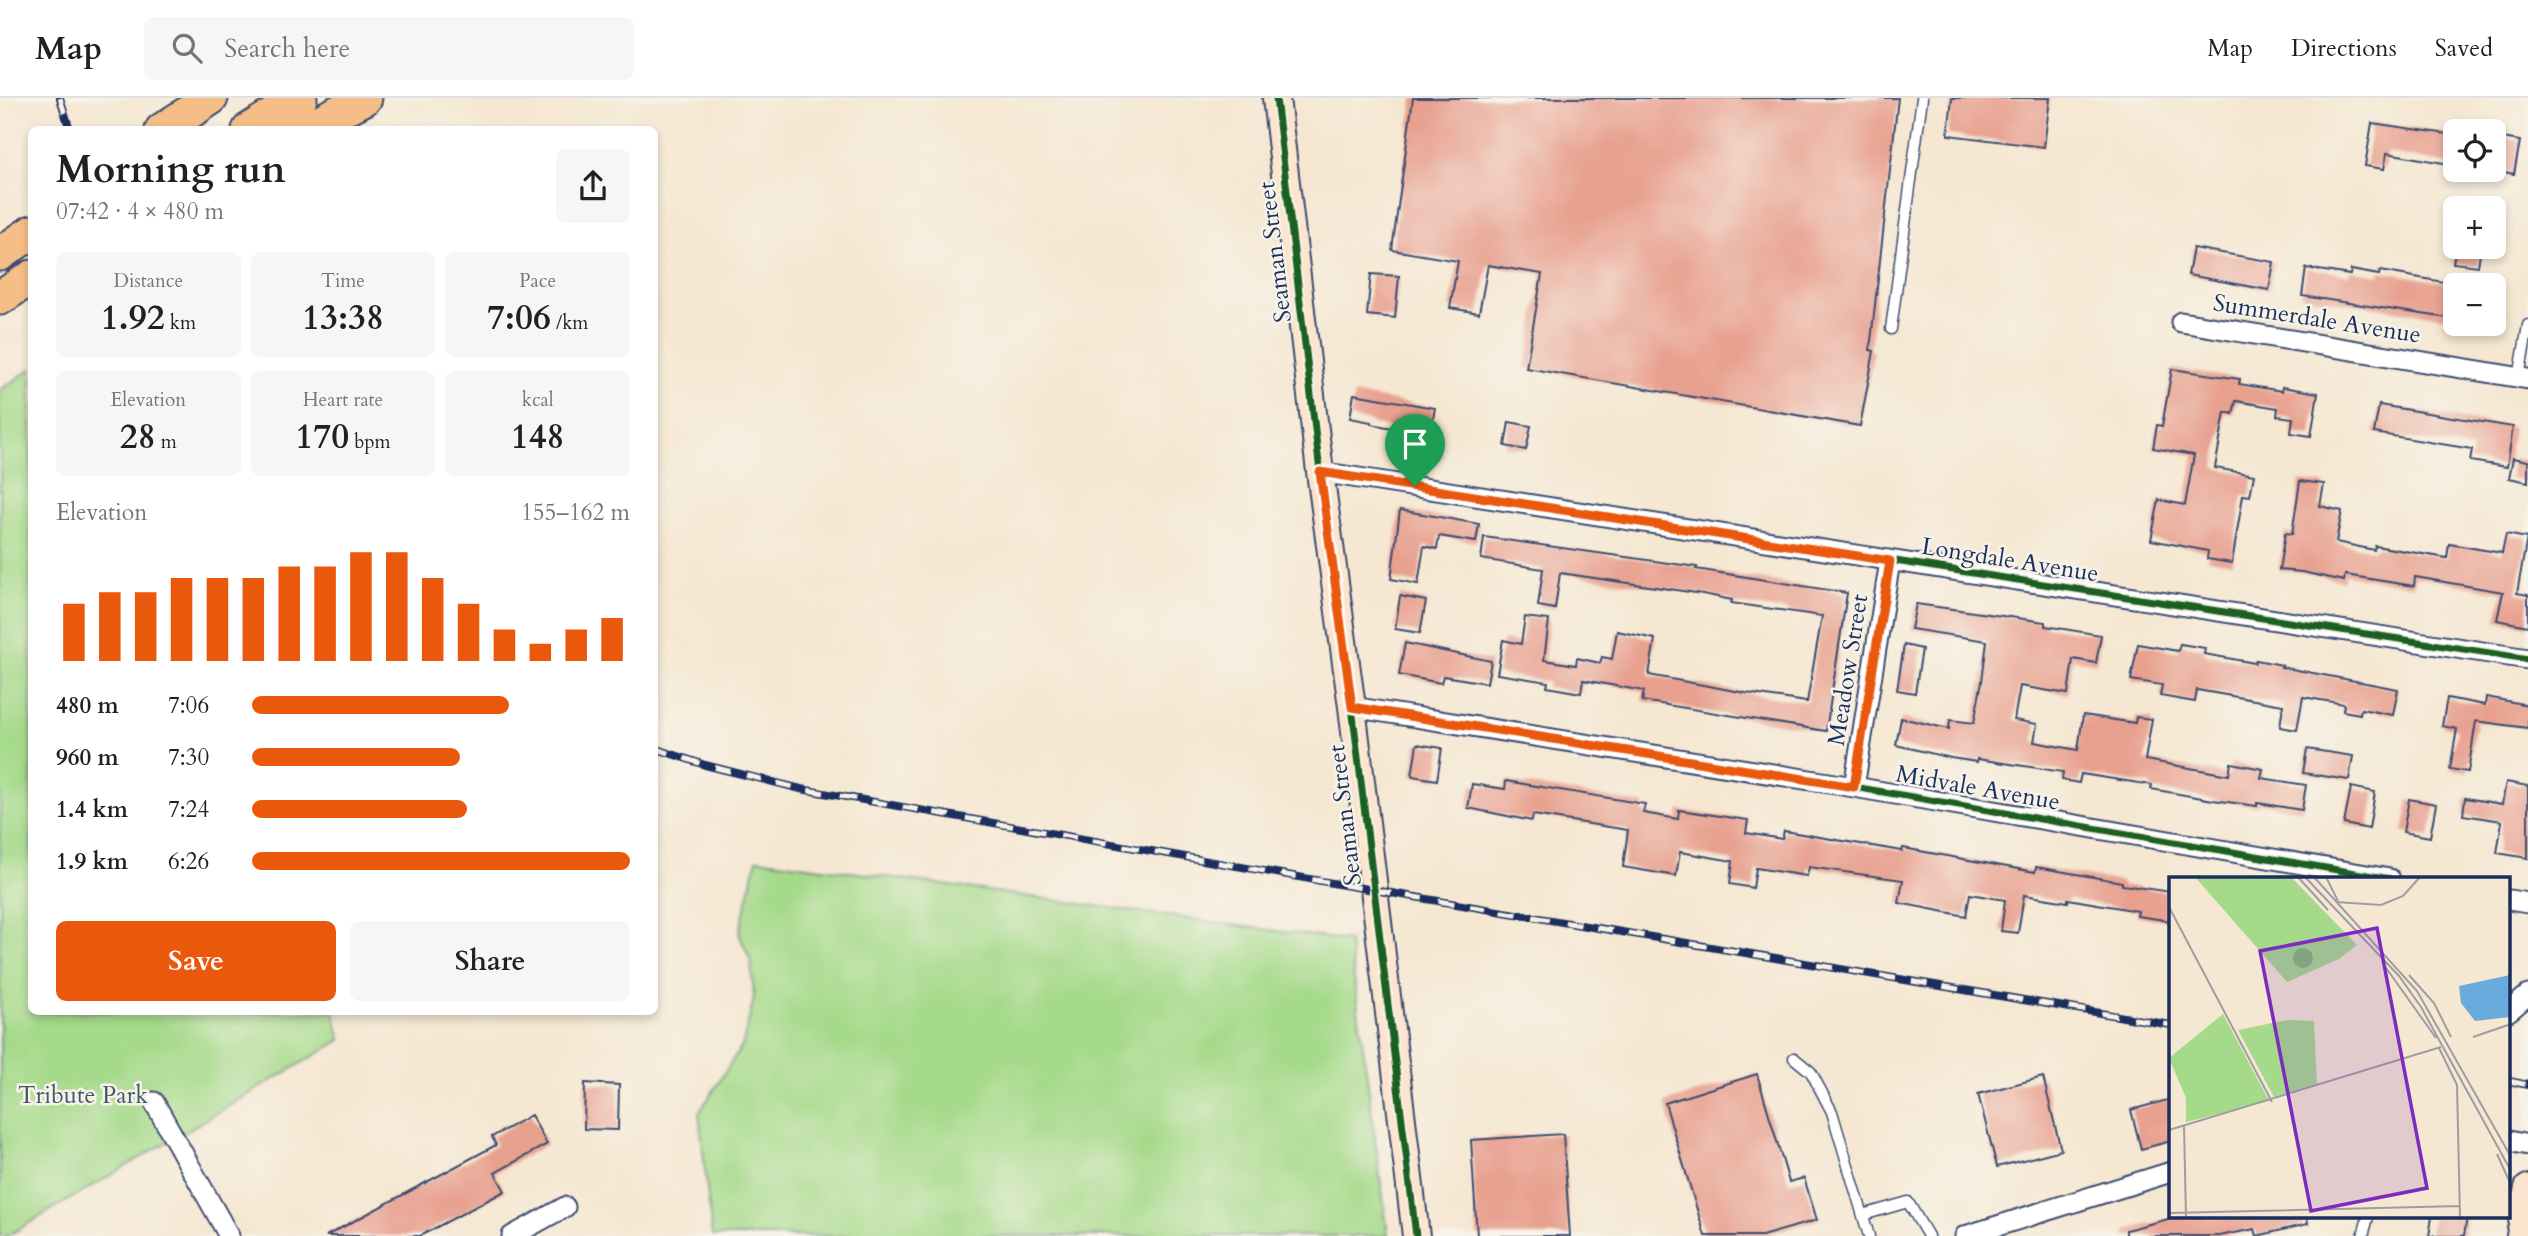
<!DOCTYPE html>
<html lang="en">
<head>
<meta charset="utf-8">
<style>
	:root { --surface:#fff; --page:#f6f6f6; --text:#202124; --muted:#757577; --line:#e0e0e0; --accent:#ea580c }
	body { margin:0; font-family:Cardo,serif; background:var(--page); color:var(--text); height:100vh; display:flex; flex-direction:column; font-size:26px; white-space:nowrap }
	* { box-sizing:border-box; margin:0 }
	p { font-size:23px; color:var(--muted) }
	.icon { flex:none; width:38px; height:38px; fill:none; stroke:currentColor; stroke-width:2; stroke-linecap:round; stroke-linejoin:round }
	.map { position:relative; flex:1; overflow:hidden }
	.panel { position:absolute; left:28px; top:28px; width:630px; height:889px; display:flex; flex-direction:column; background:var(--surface); border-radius:10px; box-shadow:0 4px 10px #0003 }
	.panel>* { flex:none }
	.fabs { position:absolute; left:2443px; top:21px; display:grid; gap:14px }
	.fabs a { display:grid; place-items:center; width:63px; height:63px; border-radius:10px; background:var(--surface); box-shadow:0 4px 10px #0003; font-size:35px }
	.pin { position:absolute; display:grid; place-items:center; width:60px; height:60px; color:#fff; margin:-72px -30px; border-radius:50% 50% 50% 0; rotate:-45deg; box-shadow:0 0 7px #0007 }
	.pin .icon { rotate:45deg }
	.round { display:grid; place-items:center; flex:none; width:74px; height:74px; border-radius:10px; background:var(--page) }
	.overview { display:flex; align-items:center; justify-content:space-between; height:119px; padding:0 28px }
	h1 { font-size:38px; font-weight:600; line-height:52px }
	.stats { display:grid; grid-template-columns:repeat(3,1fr); gap:10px; height:119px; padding:7px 28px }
	.stats div { display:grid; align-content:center; border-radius:10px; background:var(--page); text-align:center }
	.stats b { font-size:35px; font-weight:600 }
	.stats small { font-size:19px; font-weight:400 }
	.stats p { font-size:19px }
	.chart { height:196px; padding:14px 28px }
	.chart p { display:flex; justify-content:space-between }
	.chart svg { width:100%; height:126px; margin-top:7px; stroke:var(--accent); stroke-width:6 }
	.cta { display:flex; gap:14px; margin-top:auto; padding:14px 28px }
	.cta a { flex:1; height:80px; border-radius:10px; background:var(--accent); color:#fff; font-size:28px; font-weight:600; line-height:80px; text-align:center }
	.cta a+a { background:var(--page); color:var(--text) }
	ul { padding:0 28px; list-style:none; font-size:23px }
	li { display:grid; grid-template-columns:112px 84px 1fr; align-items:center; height:52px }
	li i { height:18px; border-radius:9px; background:var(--accent) }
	header { display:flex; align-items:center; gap:42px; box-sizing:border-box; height:98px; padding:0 35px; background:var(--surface); border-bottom:2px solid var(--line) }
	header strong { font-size:33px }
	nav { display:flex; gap:38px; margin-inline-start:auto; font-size:24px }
	.search { width:490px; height:63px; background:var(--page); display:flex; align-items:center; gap:18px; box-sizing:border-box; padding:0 24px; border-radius:10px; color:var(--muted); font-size:26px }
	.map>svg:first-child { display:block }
	.green { fill:#a6da8b; stroke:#608474; stroke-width:2 }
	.building { fill:#e8a08f }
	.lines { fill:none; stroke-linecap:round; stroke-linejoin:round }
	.lane-casing { stroke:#3c4b6f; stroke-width:13 }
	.street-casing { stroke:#3c4b6f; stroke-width:23 }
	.secondary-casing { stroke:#3c4b6f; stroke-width:30 }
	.highway-casing { stroke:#3c4b6f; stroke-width:37 }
	.lane { stroke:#fff; stroke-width:10 }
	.street { stroke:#fff; stroke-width:19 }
	.secondary { stroke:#fbe5cf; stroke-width:26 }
	.highway { stroke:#f6be87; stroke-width:33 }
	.rail-casing { stroke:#1b2f5e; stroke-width:8 }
	.rail { stroke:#f7f3e8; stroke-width:5; stroke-dasharray:16; stroke-linecap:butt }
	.cycleway-casing { stroke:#f7f3e8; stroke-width:11 }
	.cycleway { stroke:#1b5e20; stroke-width:7 }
	.route-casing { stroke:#fff; stroke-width:14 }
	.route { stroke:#ea580c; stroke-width:9 }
	.labels { text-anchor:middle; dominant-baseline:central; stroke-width:5; stroke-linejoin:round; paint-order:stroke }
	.street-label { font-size:24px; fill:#1b2f5e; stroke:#f7f3e8 }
	.park-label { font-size:24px; fill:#3e5a69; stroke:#f7f3e8 }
	.inset-road { fill:none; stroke:#9e9da3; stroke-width:2 }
	.view { fill:#7b2cbf; fill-opacity:0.15; stroke:#7b2cbf; stroke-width:3.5 }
	.inset-edge { fill:none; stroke:#1b2f5e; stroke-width:3.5 }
</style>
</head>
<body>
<header>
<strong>Map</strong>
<div class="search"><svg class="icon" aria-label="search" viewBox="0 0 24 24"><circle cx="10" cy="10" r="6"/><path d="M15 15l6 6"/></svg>Search here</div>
<nav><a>Map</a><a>Directions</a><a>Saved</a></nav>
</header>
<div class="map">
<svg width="2528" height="1138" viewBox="0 0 2528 1138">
	<rect width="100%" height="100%" fill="#f7f3e8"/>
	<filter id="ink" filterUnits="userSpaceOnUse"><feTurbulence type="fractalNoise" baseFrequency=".0143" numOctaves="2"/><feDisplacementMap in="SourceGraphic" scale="14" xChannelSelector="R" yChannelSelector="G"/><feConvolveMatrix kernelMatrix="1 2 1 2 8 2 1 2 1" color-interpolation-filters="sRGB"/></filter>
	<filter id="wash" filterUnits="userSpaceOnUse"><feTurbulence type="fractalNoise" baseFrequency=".00686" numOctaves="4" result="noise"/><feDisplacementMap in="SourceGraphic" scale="28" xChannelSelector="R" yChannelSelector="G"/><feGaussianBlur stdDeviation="1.57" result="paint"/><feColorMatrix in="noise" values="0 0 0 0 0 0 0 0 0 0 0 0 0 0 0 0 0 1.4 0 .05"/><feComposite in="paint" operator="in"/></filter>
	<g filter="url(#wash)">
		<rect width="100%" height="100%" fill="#f5e7d1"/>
		<!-- green -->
		<path class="green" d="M31 271 32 914H334L341 942 7 1138H0V292Z
			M757 761 1349 843 1388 1138H712L699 1015 743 946 754 900 751 863 739 836Z"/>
		<g id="blocks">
			<!-- building -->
			<path class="building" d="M1413 0H1898L1870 252 1874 253 1860 328 1526 270 1542 176 1488 167 1479 215 1450 210 1458 163 1392 152Z
				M1952 0H2050L2044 49 1948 37Z
				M2372 25 2455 37V67L2387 55 2384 71 2365 68Z
				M2497 39 2520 43 2514 76 2494 72Z
				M2456 149H2481L2478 168 2453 165Z
				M2193 150 2274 164 2269 192 2188 177Z
				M2306 170 2350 177 2351 172 2379 177 2380 173 2455 186V221L2302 198Z
				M1371 176 1399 178 1395 220 1367 217Z
				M2172 271 2240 281 2239 286 2282 293V289L2318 295 2311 338 2291 335 2293 320 2277 318 2278 310 2236 303 2233 316 2225 314 2215 370 2254 377 2250 398 2243 397 2232 465 2207 461 2208 453 2151 442 2159 402 2185 407 2194 357 2153 350 2157 327 2162 328Z
				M1354 296 1435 310 1430 337 1371 326V324L1350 320Z
				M2379 307 2513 329 2507 369 2470 363 2472 351 2374 335Z
				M1509 324 1531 328 1526 352 1505 348Z
				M2513 360 2528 363V384L2509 380Z
				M2300 383 2324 386 2320 408 2342 413 2336 444 2374 452 2375 448 2447 460 2449 446 2502 455 2506 436 2527 440 2517 495 2528 497V528L2497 522 2503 494 2415 479 2414 488 2345 477 2344 483 2302 474 2279 472 2285 435 2292 436Z
				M1400 412 1479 426 1476 444 1439 438 1437 451 1424 448 1418 486 1391 481Z
				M1484 439 1697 469 1696 471 1847 495 1826 633 1642 603 1644 593 1583 582 1581 595 1547 589 1548 584 1497 576 1503 542 1521 546 1525 519 1549 522 1544 562 1576 567 1577 560 1600 565 1602 559 1612 561 1617 533 1655 541 1649 577 1746 595 1807 604 1822 518 1731 505 1732 502 1703 496 1560 475 1555 511 1538 508 1543 471 1481 461Z
				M1400 498 1426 503 1420 535 1395 531Z
				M1916 506 2045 524V528L2101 537 2096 565 2073 561 2068 596 2020 588 2014 622 2037 626 2034 644 2078 652 2083 617 2135 625 2136 619 2152 621 2145 662 2229 677 2231 665 2263 671 2261 680 2306 687 2302 712 2257 705V708L2213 702 2151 691 2152 687 2081 676 2079 685 2062 682 2063 674 1977 661V664L1951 660 1896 647 1901 620 1949 631 1950 622 1974 625 1982 583 1987 543 1911 531Z
				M1405 545 1491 563 1487 585 1443 578 1441 585 1399 577Z
				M2138 546 2178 553 2180 546 2205 550 2204 556 2255 565 2256 562 2282 567 2281 569 2398 591 2393 617 2361 611 2360 616 2343 613 2344 606 2303 599 2297 632 2280 629 2283 607 2197 592 2195 604 2160 598 2162 587 2131 582Z
				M1904 547 1922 551 1915 595 1897 592Z
				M2486 599 2528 607V630L2476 623 2468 674 2450 671 2457 631 2442 628 2447 600 2485 607Z
				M1417 646 1442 650 1437 682 1412 678Z
				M2307 651 2353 658 2349 682 2303 675Z
				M1506 683 1645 706 1643 715 1678 721 1679 712 1748 722 1746 735 1782 741 1784 733 1902 753 1903 750 2035 774 2036 769 2122 784V787L2171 794V823L2137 818 2138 813 2068 801V804L2024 797 2018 835 2001 833 2005 802 1970 796 1966 818 1899 805 1903 782 1809 769 1807 778 1756 770 1753 790 1730 786 1733 763 1680 754 1676 778 1623 769 1628 732 1533 717 1532 723 1468 710 1472 686 1505 691Z
				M2506 684 2528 688V760L2497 755 2502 723 2463 717 2465 700 2502 706Z
				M2351 689 2375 694 2369 731 2344 726Z
				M2409 701 2436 706 2430 739 2403 734Z
				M1757 976 1789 1084 1804 1080 1817 1122 1762 1138H1705L1665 1005Z
				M2043 979 2061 1052 1997 1069 1978 996Z
				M585 985 619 987 618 1032 584 1031Z
				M2171 1001V1043L2141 1051 2131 1012Z
				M531 1017 547 1046 495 1075 505 1093 420 1138H326L496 1047 492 1039Z
				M1563 1036 1570 1138H1477L1471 1042Z
				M2176 1119H2307L2308 1126 2257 1138 2255 1131 2219 1138H2126V1132Z
				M2432 1119H2467L2464 1138H2429Z"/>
		</g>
	</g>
	<g filter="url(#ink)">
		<use href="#blocks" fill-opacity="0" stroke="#3c4b6f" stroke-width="2"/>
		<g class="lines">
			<!-- lane casing -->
			<g class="lane-casing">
				<path id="lane" d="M1891 231 1922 0
					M2519 280 2528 227
					M1794 960 1811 974 1832 1014 1869 1138
					M1863 1117 1908 1104 1928 1138
					M2363 1138 2368 1119"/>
			</g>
			<!-- street casing -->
			<g class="street-casing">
				<path id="street" d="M2181 224 2528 281
					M1320 374 2528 561
					M1352 609 1854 689 2390 781
					M1854 689 1890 463
					M2509 802 2528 805
					M2509 913 2528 897
					M154 1004 229 1138
					M2509 1043 2528 1047
					M512 1138 565 1109
					M1965 1138 2171 1074"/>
			</g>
			<!-- secondary casing -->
			<g class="secondary-casing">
				<path id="secondary" d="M1276 0 1320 374 1352 609 1416 1138
					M2520 1138 2528 1090"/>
			</g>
			<!-- highway casing -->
			<g class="highway-casing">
				<path id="highway" d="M162 32 211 0
					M249 32 300 0
					M304 32 365 0
					M0 156 32 134
					M0 200 32 179"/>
			</g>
			<!-- lane -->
			<use href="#lane" class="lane"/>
			<!-- street -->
			<use href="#street" class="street"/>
			<!-- secondary -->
			<use href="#secondary" class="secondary"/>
			<!-- highway -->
			<use href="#highway" class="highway"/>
			<!-- rail casing -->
			<g class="rail-casing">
				<path id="rail" d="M60 0 70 32
					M654 650 705 667 801 691 1338 786 2171 927
					M2509 983 2528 987"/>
			</g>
			<!-- rail -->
			<use href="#rail" class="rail"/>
			<!-- cycleway casing -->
			<g class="cycleway-casing">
				<path id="cycleway" d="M1276 0 1320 374 1352 609 1416 1138
					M1320 374 2528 561
					M1352 609 1854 689 2390 781"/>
			</g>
			<!-- cycleway -->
			<use href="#cycleway" class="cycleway"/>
		</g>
	</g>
	<g class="lines" filter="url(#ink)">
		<!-- route casing -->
		<g class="route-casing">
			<path id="route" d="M1320 374 1890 463 1854 689 1352 609Z"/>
		</g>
		<!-- route -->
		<use href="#route" class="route"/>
	</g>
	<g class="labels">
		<!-- street labels -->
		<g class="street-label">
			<text transform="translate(1275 154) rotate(-97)">Seaman Street</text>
			<text transform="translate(2317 221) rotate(9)">Summerdale Avenue</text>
			<text transform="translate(2010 462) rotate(9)">Longdale Avenue</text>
			<text transform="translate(1848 572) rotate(-81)">Meadow Street</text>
			<text transform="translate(1978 690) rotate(10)">Midvale Avenue</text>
			<text transform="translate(1345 717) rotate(-97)">Seaman Street</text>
		</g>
		<!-- park labels -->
		<g class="park-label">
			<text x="83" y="997">Tribute Park</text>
		</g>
	</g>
	<!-- overview -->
	<g transform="translate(2169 779)">
		<rect width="341" height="341" fill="#f5e7d1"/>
		<path d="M26 0H122L188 68 170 82 118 105ZM54 137 100 224 17 245V221L0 181ZM118 143 145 144 148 207 105 220 69 153Z" fill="#a6da8b"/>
		<path d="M124 81a10 10 0 1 1 20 0a10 10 0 1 1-20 0Z" fill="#84ba77"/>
		<path d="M341 98V140L306 144 292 126 290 109Z" fill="#6aabde"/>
		<path class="inset-road" d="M129 0 159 33M136 0 230 99 252 130 342 294M145 0 248 114 342 280M157 0 169 24M167 25 212 28 234 19 251 0M0 30 103 225M215 88 267 161M240 98 265 126 282 160M304 160 342 147M270 171 288 208 291 341M15 248 17 341M0 253 272 170M328 277 342 308M0 336 291 329"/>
		<path class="view" d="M208 51 258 311 142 334 91 74Z"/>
		<rect width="341" height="341" class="inset-edge"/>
	</g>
</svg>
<div class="fabs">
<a><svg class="icon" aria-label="locate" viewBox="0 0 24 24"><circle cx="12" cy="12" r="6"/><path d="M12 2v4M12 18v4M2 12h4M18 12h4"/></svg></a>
<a>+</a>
<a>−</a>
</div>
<div class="pin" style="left:1415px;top:388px;background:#1e9e55"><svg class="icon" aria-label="arrive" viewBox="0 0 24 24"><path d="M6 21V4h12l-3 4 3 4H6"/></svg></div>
<section class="panel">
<div class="overview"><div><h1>Morning run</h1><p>07:42 · 4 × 480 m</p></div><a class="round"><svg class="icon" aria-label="share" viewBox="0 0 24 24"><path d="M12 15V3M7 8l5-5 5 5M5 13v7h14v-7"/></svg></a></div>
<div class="stats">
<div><p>Distance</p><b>1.92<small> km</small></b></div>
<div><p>Time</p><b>13:38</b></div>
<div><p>Pace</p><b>7:06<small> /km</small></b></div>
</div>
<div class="stats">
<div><p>Elevation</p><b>28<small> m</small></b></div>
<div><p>Heart rate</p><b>170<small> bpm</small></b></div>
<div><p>kcal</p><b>148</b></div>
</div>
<div class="chart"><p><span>Elevation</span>155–162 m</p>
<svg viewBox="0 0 160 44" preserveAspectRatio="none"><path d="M5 44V24M15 44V20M25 44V20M35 44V15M45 44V15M55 44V15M65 44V11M75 44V11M85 44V6M95 44V6M105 44V15M115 44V24M125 44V33M135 44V38M145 44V33M155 44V29"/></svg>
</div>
<ul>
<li><b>480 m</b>7:06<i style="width:68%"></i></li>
<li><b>960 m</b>7:30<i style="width:55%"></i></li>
<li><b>1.4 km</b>7:24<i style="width:57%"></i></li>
<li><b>1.9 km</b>6:26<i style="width:100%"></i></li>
</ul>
<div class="cta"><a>Save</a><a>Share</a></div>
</section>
</div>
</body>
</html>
